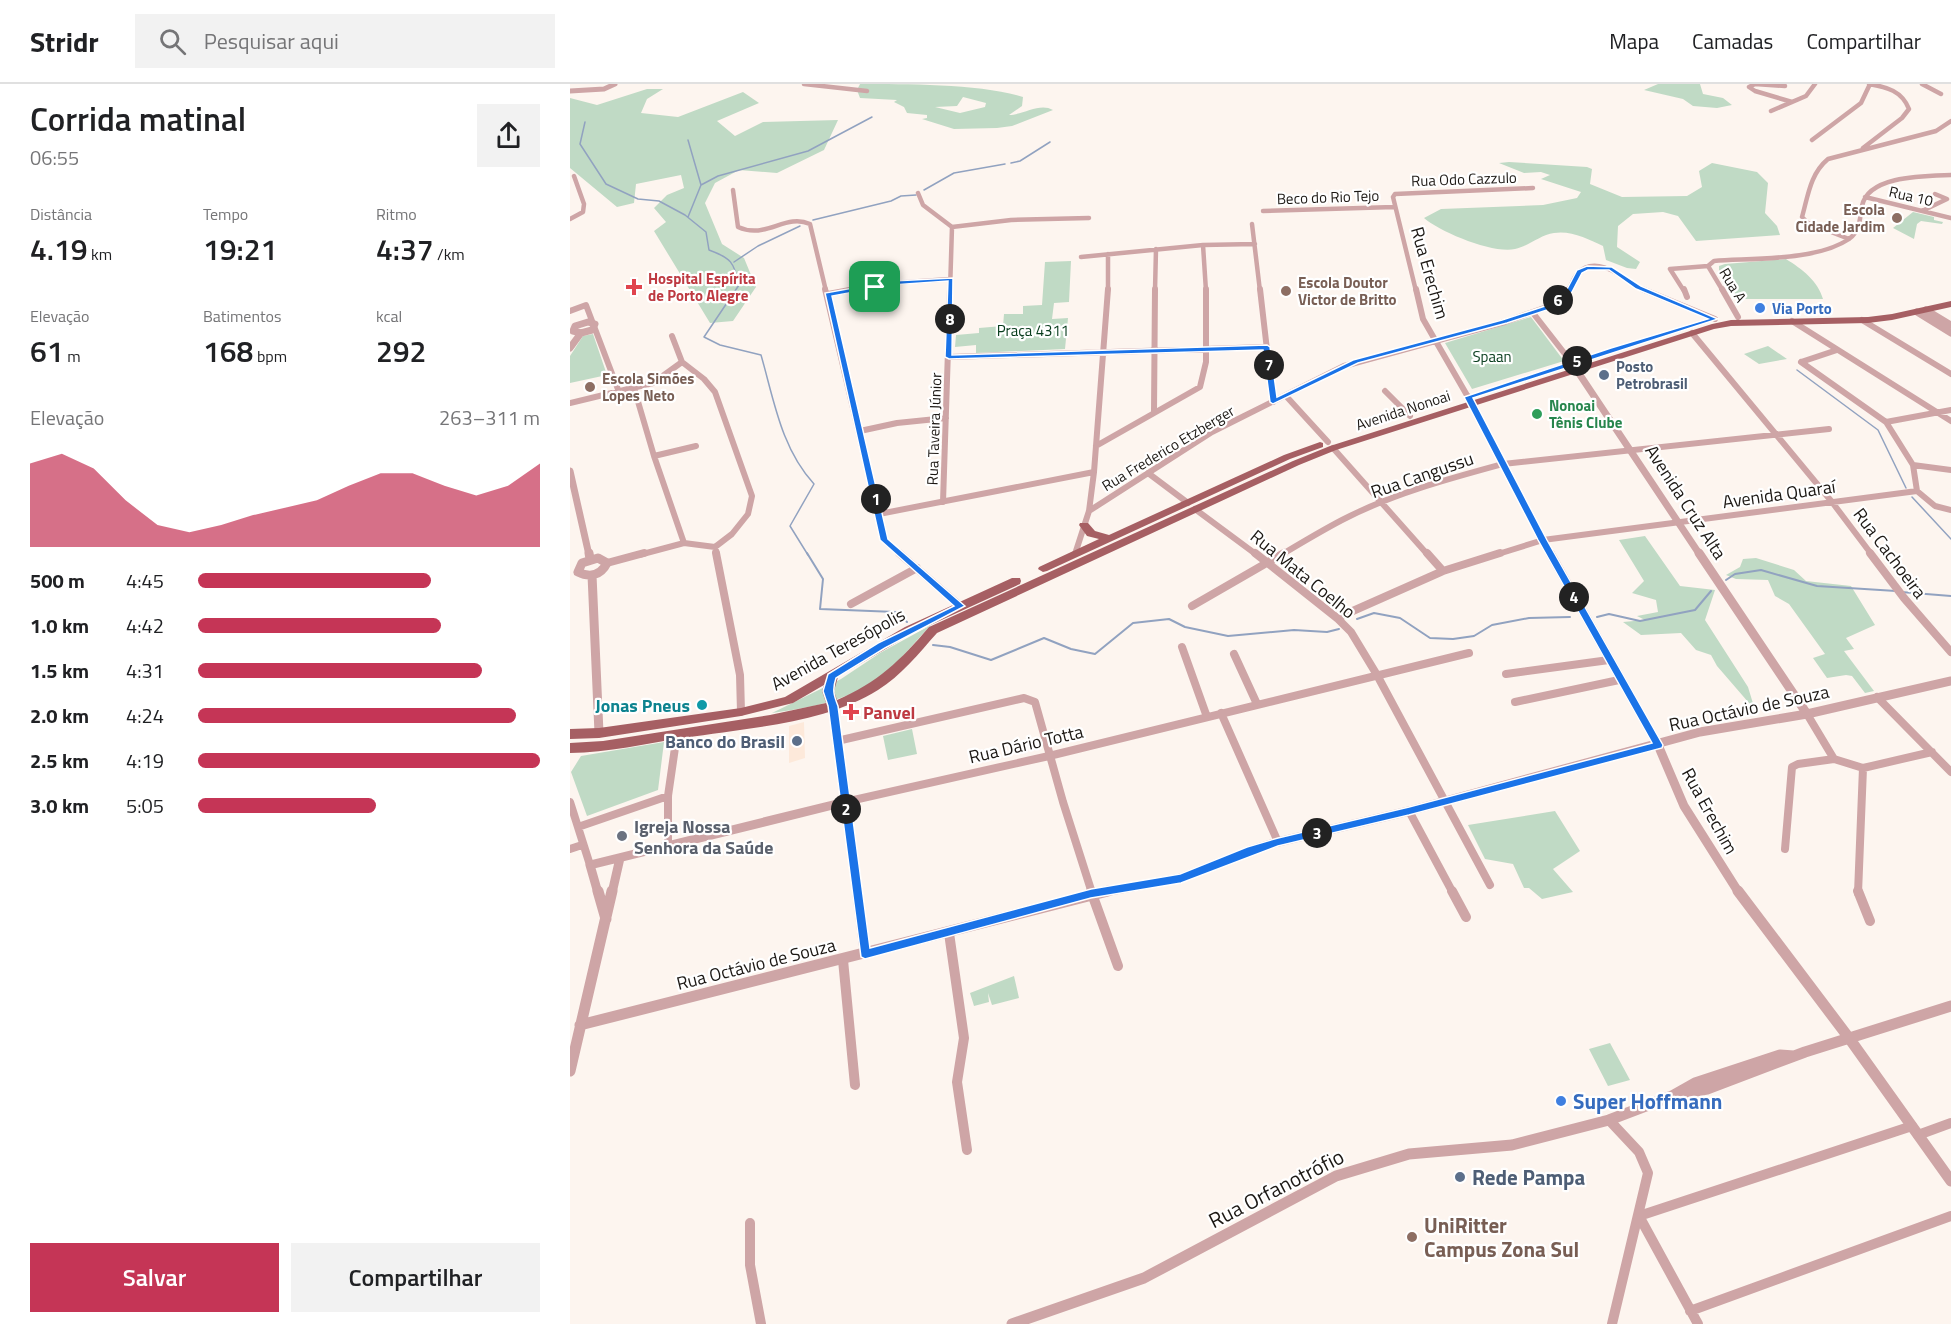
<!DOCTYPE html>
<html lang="pt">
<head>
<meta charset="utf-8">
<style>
	:root { --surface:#fff; --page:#f2f2f2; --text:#202124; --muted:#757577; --line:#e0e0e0; --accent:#c53556 }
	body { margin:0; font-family:"Titillium Web",sans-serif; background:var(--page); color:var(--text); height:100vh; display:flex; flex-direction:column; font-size:22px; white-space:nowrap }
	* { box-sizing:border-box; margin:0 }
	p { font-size:20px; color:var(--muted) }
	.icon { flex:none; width:33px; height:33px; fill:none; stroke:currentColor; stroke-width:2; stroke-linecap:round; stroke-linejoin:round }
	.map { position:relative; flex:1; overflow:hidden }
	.panel { display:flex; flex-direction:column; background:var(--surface); width:570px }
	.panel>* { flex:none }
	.pin { position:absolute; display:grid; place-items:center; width:51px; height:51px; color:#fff; margin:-26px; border-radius:12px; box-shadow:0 3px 9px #0006 }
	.km { position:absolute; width:30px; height:30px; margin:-15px; border-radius:50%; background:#222; color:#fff; font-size:16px; line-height:30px; text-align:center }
	.round { display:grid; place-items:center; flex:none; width:63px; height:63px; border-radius:0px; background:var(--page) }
	.summary { display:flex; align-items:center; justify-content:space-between; height:102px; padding:0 30px }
	h1 { font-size:33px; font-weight:600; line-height:45px }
	.stats { display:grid; grid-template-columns:repeat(3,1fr); gap:9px; height:102px; padding:6px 30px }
	.stats div { display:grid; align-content:center }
	.stats b { font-size:30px; font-weight:600 }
	.stats small { font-size:16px; font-weight:400 }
	.stats p { font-size:16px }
	.chart { height:168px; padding:12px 30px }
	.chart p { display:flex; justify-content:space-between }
	.chart svg { width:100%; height:108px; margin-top:6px; fill:var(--accent); opacity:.7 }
	.action { display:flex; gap:12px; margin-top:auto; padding:12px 30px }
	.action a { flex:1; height:69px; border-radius:0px; background:var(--accent); color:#fff; font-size:24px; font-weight:600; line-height:69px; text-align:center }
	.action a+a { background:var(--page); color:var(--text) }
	ul { padding:0 30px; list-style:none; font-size:20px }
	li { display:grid; grid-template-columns:96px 72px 1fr; align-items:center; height:45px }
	li i { height:15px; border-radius:8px; background:var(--accent) }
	header { display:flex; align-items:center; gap:36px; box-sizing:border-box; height:84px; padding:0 30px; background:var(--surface); border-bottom:2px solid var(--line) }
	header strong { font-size:28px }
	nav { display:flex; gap:33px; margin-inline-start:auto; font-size:21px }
	.search { width:420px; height:54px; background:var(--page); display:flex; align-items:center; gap:15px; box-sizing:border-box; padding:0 21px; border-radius:0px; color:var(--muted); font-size:22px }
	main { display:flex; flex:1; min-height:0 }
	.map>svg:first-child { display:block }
	.commercial { fill:#fde9da }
	.green { fill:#c0dac5; fill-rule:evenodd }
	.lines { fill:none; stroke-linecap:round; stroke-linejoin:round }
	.stream-far1 { stroke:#91a2c0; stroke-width:1.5 }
	.stream { stroke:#91a2c0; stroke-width:2 }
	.minor-far3 { stroke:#cea5a6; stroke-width:4.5 }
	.minor-far2 { stroke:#cea5a6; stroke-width:6 }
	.minor-far1 { stroke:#cea5a6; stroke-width:8 }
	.minor { stroke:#cea5a6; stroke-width:10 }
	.tertiary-far3 { stroke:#cea5a6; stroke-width:5 }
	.tertiary-far2 { stroke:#cea5a6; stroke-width:7 }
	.tertiary-far1 { stroke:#cea5a6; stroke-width:9 }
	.tertiary { stroke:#cea5a6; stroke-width:11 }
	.primary { fill:#a65f63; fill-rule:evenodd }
	.route { fill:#1a73e8; stroke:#fff; stroke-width:1.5; fill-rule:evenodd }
	.education-dot { fill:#8d6e63; stroke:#fff; stroke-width:2 }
	.health-dot { fill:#e0444e; stroke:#fff; stroke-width:2 }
	.shop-dot { fill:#3f7fe0; stroke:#fff; stroke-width:2 }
	.service-dot { fill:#5c6f8a; stroke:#fff; stroke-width:2 }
	.leisure-dot { fill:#2e9e5b; stroke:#fff; stroke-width:2 }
	.culture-dot { fill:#0f9aa8; stroke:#fff; stroke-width:2 }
	.worship-dot { fill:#6b7280; stroke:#fff; stroke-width:2 }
	.labels { text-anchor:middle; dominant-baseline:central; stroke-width:4.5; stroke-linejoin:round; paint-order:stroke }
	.far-street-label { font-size:15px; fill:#1c1814; stroke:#fff }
	.far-education-label { font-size:15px; font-weight:bold; fill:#785e54; stroke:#fff; text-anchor:start }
	.far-health-label { font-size:15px; font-weight:bold; fill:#be3a42; stroke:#fff; text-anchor:start }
	.far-shop-label { font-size:15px; font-weight:bold; fill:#366cbe; stroke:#fff; text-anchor:start }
	.far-park-label { font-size:15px; fill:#073c1c; stroke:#fff }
	.far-service-label { font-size:15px; font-weight:bold; fill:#4e5e75; stroke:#fff; text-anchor:start }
	.far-leisure-label { font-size:15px; font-weight:bold; fill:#27864d; stroke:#fff; text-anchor:start }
	.street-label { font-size:18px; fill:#1c1814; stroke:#fff }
	.culture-label { font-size:18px; font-weight:bold; fill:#0d838f; stroke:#fff; text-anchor:end }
	.health-label { font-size:18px; font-weight:bold; fill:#be3a42; stroke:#fff; text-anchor:start }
	.service-label { font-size:18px; font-weight:bold; fill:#4e5e75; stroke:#fff; text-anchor:end }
	.worship-label { font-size:18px; font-weight:bold; fill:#5b616d; stroke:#fff; text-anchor:start }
	.near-shop-label { font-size:21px; font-weight:bold; fill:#366cbe; stroke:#fff; text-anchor:start }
	.near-service-label { font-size:21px; font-weight:bold; fill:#4e5e75; stroke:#fff; text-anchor:start }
	.near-street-label { font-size:21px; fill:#1c1814; stroke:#fff }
	.near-education-label { font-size:21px; font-weight:bold; fill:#785e54; stroke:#fff; text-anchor:start }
</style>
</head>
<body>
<header>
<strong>Stridr</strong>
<div class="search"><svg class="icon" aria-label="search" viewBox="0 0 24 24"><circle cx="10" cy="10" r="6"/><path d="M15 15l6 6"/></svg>Pesquisar aqui</div>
<nav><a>Mapa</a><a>Camadas</a><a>Compartilhar</a></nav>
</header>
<main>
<section class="panel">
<div class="summary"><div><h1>Corrida matinal</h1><p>06:55</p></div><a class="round"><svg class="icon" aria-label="share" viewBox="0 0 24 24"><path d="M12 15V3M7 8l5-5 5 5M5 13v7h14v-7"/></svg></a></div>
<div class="stats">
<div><p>Distância</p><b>4.19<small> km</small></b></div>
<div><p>Tempo</p><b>19:21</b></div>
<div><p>Ritmo</p><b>4:37<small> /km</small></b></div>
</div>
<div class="stats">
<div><p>Elevação</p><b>61<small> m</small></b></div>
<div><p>Batimentos</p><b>168<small> bpm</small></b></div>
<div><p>kcal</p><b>292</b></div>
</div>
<div class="chart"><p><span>Elevação</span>263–311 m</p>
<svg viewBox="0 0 160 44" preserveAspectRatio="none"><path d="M0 44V10L10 6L20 12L30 25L40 35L50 38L60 35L70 31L80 28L90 25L100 19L110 14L120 14L130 19L140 23L150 19L160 10V44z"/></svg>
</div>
<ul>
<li><b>500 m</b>4:45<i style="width:68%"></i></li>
<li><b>1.0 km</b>4:42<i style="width:71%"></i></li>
<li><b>1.5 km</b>4:31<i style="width:83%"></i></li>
<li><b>2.0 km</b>4:24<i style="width:93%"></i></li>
<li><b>2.5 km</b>4:19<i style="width:100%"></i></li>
<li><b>3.0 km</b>5:05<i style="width:52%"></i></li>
</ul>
<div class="action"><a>Salvar</a><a>Compartilhar</a></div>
</section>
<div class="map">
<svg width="1381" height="1240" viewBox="0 0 1381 1240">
	<rect width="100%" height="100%" fill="#fdf5ef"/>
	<!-- commercial -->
	<path class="commercial" d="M234 638 235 674 219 679V642Z"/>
	<!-- green -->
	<path class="green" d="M290 0C338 0 412 0 453 13L452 22 439 31C453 31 470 18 483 26L442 42 427 44 384 45 352 35 357 34V31L337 29 334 23 324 18 327 16 290 14 287 6ZM393 13 416 19 415 23 390 29 365 23 387 22Z
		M1088 0H1130L1133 10 1153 14 1162 21 1147 24 1123 22 1113 15 1074 6Z
		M77 5H93L77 15 71 29 108 33 173 8 189 19 147 37 165 52 193 38 268 36 254 66 207 89 169 86 145 99 135 119 152 160 174 174 186 203 163 237 140 239 84 147 96 138 84 124 97 111 114 104 111 91 66 100 64 119 47 123 0 84V14L27 21Z
		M939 78 1017 83 1022 85 1020 100 1052 113 1117 112 1132 103 1129 87 1142 79 1187 88 1198 99 1195 129 1207 142 1210 151 1126 157 1108 132 1093 128 1063 130 1048 142 1047 163 1070 178 1066 185 1057 184 1036 176 1033 162C1019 155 1000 146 984 149 970 151 959 162 945 165 923 170 870 148 854 134L871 125 973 121 1007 114 1011 108 971 95 980 91 971 88 954 89 929 79Z
		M1343 128 1364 133V136L1373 138 1372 140 1351 137 1347 140 1344 155 1323 144Z
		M1216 175C1232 185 1248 197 1253 215H1175L1167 212 1149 186V182L1155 180Z
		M501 177 499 218 484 219 482 235 498 234 495 265 406 269V261L385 263 386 251 409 249V244L433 242 434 230H453V222L472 221 475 178Z
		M961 233 994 277 902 305 875 259Z
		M23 250 37 291 0 299V272L13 252Z
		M1198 262 1217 275 1189 280 1174 270Z
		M1075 452 1110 502 1145 506 1135 536 1178 603 1185 626 1147 582 1141 571 1126 566 1111 549 1071 551 1053 538 1075 536 1067 532 1088 528 1086 516 1062 509 1074 497 1049 456Z
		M1186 474 1224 486 1236 497 1281 502 1305 541 1276 554 1284 565 1274 567 1304 607 1295 609 1282 592 1276 591 1257 594 1243 574 1255 570 1219 520 1205 512 1198 496 1166 495 1156 491 1170 483 1173 475Z
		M361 541C343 560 325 583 304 597 273 618 238 624 202 629L271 595 310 569Z
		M342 645 347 670 318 676 313 652Z
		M94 658 88 706 17 732 1 688 11 672Z
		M985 727 1010 767 983 785 1003 808 972 815 959 804H954L943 780 915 775 898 741Z
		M444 892 449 914 422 921 418 909 419 918 404 922 400 909Z
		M1040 959 1060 996 1038 1002 1019 965Z"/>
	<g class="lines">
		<!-- stream-far1 -->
		<path class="stream-far1" d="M15 38 10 60 36 100 68 115 89 117 115 131 136 148 139 166C161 174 164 178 169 201L134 253 150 261 191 271C204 316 211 364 244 400L220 442 238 471
			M118 56 131 101 118 133
			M441 79 450 77 480 58
			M131 101 148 92 238 67 302 33
			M354 106 384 89 435 80
			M243 136 321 117 331 112 346 111
			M164 178 188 162 230 142
			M1227 286 1308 346 1336 404
			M1342 413 1381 455"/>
		<!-- stream -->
		<path class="stream" d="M237 469 253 495 250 525 326 528 337 538
			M1156 496 1165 490 1191 486 1247 502 1326 507
			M1331 508 1381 512
			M1027 533 1039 530 1070 537 1125 526 1141 507
			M787 535 804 529 830 534 860 554 883 555 904 552 922 541 959 534 1000 533
			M363 561 380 563 421 576 474 554 501 565 525 570 563 539 599 535 615 543 658 552 724 546 757 548 769 545"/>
		<!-- minor-far3 -->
		<path class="minor-far3" d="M234 0 297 7
			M1352 0 1371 10
			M1215 2 1185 0 1179 3 1185 7 1222 18
			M1201 27 1236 12 1245 0
			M1242 56 1291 19 1300 0
			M1293 64 1332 34 1339 25C1332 7 1317 3 1299 0
			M163 106 168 143C196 156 215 129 240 140L256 207
			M348 109 353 121 382 143
			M1295 113 1381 134
			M693 127 824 123
			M1352 127 1377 115 1365 110
			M0 135 13 128 14 120 4 92
			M682 140 690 207
			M382 143 441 136 519 134
			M1279 155 1238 139 1232 133C1238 112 1240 90 1258 75L1366 47 1381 37
			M633 161 636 207
			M538 170V207
			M511 173 633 161 685 160
			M1138 182 1144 177C1182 174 1247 177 1279 155 1290 147 1290 134 1292 122 1298 91 1356 92 1381 91
			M1138 182 1153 207
			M276 207 322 199 381 195
			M380 207 382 143
			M585 207 586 165
			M846 207 823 113 825 110 963 104
			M998 207C1001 202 1003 195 1007 190 1027 167 1058 198 1075 207
			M1114 207 1100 185 1138 182"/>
		<!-- minor-far2 -->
		<path class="minor-far2" d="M255 205 314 456 331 471
			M690 205 703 318
			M846 205 853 235 898 313
			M1072 205 1145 235
			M1114 205 1117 213
			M1152 205 1168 233
			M258 210 285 205
			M0 227 16 221 49 308
			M963 229 1002 279
			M1292 236 1381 290
			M1222 237 1381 337
			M1122 249 1262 418 1302 471
			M102 252 112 278 134 295 145 308 182 412 178 430 162 450 145 463 147 471
			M379 273 697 263
			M1231 278 1316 338 1343 381 1347 407 1365 422 1381 426
			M1231 278 1267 266
			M64 304 84 372 114 459
			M815 307 840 332
			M716 312 758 358
			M0 319 83 299 112 278
			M584 327 585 205
			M1316 338 1381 326
			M290 347 327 339 376 334
			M526 362 630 303 636 278V205
			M763 364 858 471
			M84 372 126 362
			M1343 381 1381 386
			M578 389 618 419
			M373 418 380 205
			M625 425 687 471
			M519 427 642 348 774 282 935 238 977 223 999 205
			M309 430 524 388
			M505 470 519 427 524 388 538 205
			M69 471 114 459 145 463
			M711 471C731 459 751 447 772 436 822 410 878 395 933 380L1259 345
			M925 471 973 456 1347 407"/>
		<!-- minor-far1 -->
		<path class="minor-far1" d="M146 469 170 591 171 628
			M329 469 390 522
			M685 469 767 534 781 548 807 591 920 801
			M857 469 873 487
			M1300 469 1334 514 1381 568
			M37 479 74 469
			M281 520 347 484
			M622 522 714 469
			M767 534 873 487 930 469
			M612 563 637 633
			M664 570 687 620
			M936 590 1039 576
			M1307 613 1381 688
			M945 618 1049 596
			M651 629 708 758
			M1237 630 1264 675
			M267 657 454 614 465 618 493 718 522 809
			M0 718 20 781
			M839 727 883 809
			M8 743 98 712
			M98 763V712L107 650
			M0 765 12 761
			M1215 765 1222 683 1228 680 1264 675 1293 684 1362 668
			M287 809 275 718 479 672 899 569
			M1288 809 1293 684"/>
		<!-- minor -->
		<path class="minor" d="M287 807 295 870
			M521 807 548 882
			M882 807 896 833
			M1288 807 1300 837
			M379 849 394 954 387 998 397 1066
			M273 876 285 1001
			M1039 1036 1069 1068 1078 1089 1042 1240
			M1348 1051 1381 1039
			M180 1139V1181L191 1240
			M1120 1227 1381 1132
			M1128 1240 1069 1132 1342 1042"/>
		<!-- tertiary-far3 -->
		<path class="tertiary-far3" d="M0 7 34 5 45 0"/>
		<!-- tertiary-far2 -->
		<path class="tertiary-far2" d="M1356 226 1381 241
			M1347 228 1381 249
			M18 238 25 240 22 246 11 249 3 247 5 242Z
			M0 264 11 249
			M1002 279 1130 471
			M898 313 981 471
			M0 387 19 471"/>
		<!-- tertiary-far1 -->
		<path class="tertiary-far1" d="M19 469 20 475
			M980 469 1088 661 1114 722 1169 809
			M1129 469 1237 630
			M28 474 37 479C31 491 20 494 8 488L12 479Z
			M22 491 29 649
			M28 809 20 781 275 718 263 622
			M42 809 50 774
			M529 809 611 794 681 766 708 758 839 727 1130 648 1237 630 1381 597"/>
		<!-- tertiary -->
		<path class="tertiary" d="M28 807 36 835
			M1168 807 1279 954 1381 1097
			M10 941 538 807
			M0 987 42 807
			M1105 1011 1137 1005 1235 968 1381 922
			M442 1240 574 1194 766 1092 839 1070 942 1061 1039 1036 1102 1012 1125 999 1210 971 1224 972"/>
		<!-- primary -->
		<path class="primary" d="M1381 217V223L1322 236 1298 239 1161 242 1144 245 766 366 729 381 367 549C349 569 331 592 308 606 254 640 176 644 114 654 76 659 38 669 0 669V659L33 657 200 631 256 619 252 607 254 601 223 619 171 632 29 654 0 655V645L29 644 171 624 215 613 335 543 442 494H450L451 497 450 500 343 549 268 593 264 607 267 616C307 599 331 576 359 543L723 377 760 362 1142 240 1161 236 1298 233 1322 230Z
			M750 358 753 359V363L720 375 477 487 473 488 468 485 469 483 529 455 517 452 509 441 510 439H518L525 447 539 451 714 371Z"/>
	</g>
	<!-- route -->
	<path class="route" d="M1017 182 1042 183 1071 202 1148 235 903 314 977 456 1093 661 1092 664 839 731 708 762 611 799 521 814 295 875 291 873 258 622 253 607 258 590 308 559 384 522 310 456 255 209 322 197 383 194 382 271 697 261 700 263 707 313 783 276 932 236 975 222 997 205 1007 186ZM1018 186H1039L1066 205 1138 235 1041 264 894 313 968 456 1082 659 839 723 708 754 677 763 610 790 521 805 300 864 268 622C264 612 262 606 266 594L315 564 395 522 318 455 262 212 322 201 378 197 375 273 379 275 693 266 700 318 703 320 788 279 937 239 980 225 1002 208 1012 189Z"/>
	<!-- markers -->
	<g class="education-dot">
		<circle cx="1327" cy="134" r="6"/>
		<circle cx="716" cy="207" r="6"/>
		<circle cx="20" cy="303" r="6"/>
		<circle cx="842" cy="1153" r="6"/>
	</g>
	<g class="health-dot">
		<path d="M61 194h6v6h6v6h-6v6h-6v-6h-6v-6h6z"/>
		<path d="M278 619h6v6h6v6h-6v6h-6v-6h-6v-6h6z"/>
	</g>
	<g class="shop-dot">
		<circle cx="1190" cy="224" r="6"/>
		<circle cx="991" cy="1017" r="6"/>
	</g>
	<g class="service-dot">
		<circle cx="1034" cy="291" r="6"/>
		<circle cx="227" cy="657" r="6"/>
		<circle cx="890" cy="1093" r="6"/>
	</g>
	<circle class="leisure-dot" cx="967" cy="330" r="6"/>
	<circle class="culture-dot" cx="132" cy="621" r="6"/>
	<circle class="worship-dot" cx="52" cy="752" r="6"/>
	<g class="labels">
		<!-- far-street labels -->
		<g class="far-street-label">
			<text transform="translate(894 95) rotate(-2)">Rua Odo Cazzulo</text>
			<text transform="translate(1341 112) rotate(13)">Rua 10</text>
			<text transform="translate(758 113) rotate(-2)">Beco do Rio Tejo</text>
			<text transform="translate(1163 201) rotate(59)">Rua A</text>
			<text transform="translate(833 326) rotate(-18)">Avenida Nonoai</text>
			<text transform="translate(364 345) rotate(-88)">Rua Taveira Júnior</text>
			<text transform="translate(598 364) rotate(-31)">Rua Frederico Etzberger</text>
		</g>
		<!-- far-education labels -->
		<g class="far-education-label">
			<text x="1315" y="125" text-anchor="end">Escola<tspan x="1315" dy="17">Cidade Jardim</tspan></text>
			<text x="728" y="198">Escola Doutor<tspan x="728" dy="17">Victor de Britto</tspan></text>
			<text x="32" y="294">Escola Simões<tspan x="32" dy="17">Lopes Neto</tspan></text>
		</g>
		<!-- far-health labels -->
		<g class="far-health-label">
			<text x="78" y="194">Hospital Espírita<tspan x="78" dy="17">de Porto Alegre</tspan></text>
		</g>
		<!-- far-shop labels -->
		<g class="far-shop-label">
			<text x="1202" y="224">Via Porto</text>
		</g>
		<!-- far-park labels -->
		<g class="far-park-label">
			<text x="463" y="246">Praça 4311</text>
			<text x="922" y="272">Spaan</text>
		</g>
		<!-- far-service labels -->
		<g class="far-service-label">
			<text x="1046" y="282">Posto<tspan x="1046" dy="17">Petrobrasil</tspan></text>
		</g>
		<!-- far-leisure labels -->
		<g class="far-leisure-label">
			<text x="979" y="321">Nonoai<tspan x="979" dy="17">Tênis Clube</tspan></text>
		</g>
		<!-- street labels -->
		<g class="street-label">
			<text transform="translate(860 189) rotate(74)">Rua Erechim</text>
			<text transform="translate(852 391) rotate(-19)">Rua Cangussu</text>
			<text transform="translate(1209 410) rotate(-8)">Avenida Quaraí</text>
			<text transform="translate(1116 418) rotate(57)">Avenida Cruz Alta</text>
			<text transform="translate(1320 469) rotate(53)">Rua Cachoeira</text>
			<text transform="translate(733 490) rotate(39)">Rua Mata Coelho</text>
			<text transform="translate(268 565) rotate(-29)">Avenida Teresópolis</text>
			<text transform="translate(1179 624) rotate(-12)">Rua Octávio de Souza</text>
			<text transform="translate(456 660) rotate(-13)">Rua Dário Totta</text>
			<text transform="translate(1140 727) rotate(61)">Rua Erechim</text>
			<text transform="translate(186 880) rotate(-14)">Rua Octávio de Souza</text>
		</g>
		<!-- culture labels -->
		<g class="culture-label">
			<text x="120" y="621">Jonas Pneus</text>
		</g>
		<!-- health labels -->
		<g class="health-label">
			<text x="293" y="628">Panvel</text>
		</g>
		<!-- service labels -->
		<g class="service-label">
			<text x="215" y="657">Banco do Brasil</text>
		</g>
		<!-- worship labels -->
		<g class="worship-label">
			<text x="64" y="742">Igreja Nossa<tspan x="64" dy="21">Senhora da Saúde</tspan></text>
		</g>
		<!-- near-shop labels -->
		<g class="near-shop-label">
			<text x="1003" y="1017">Super Hoffmann</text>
		</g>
		<!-- near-service labels -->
		<g class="near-service-label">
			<text x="902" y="1093">Rede Pampa</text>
		</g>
		<!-- near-street labels -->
		<g class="near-street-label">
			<text transform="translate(706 1104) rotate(-27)">Rua Orfanotrófio</text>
		</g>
		<!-- near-education labels -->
		<g class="near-education-label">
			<text x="854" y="1141">UniRitter<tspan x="854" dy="24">Campus Zona Sul</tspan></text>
		</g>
	</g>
</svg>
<div class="pin" style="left:305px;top:203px;background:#1e9e55"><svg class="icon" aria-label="arrive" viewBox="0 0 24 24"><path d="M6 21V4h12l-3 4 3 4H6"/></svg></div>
<b class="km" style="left:306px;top:415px">1</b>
<b class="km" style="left:276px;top:725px">2</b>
<b class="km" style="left:747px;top:749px">3</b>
<b class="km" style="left:1004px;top:513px">4</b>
<b class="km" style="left:1007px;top:277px">5</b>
<b class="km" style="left:988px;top:216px">6</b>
<b class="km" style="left:699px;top:281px">7</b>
<b class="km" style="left:380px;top:235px">8</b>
</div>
</main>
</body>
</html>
